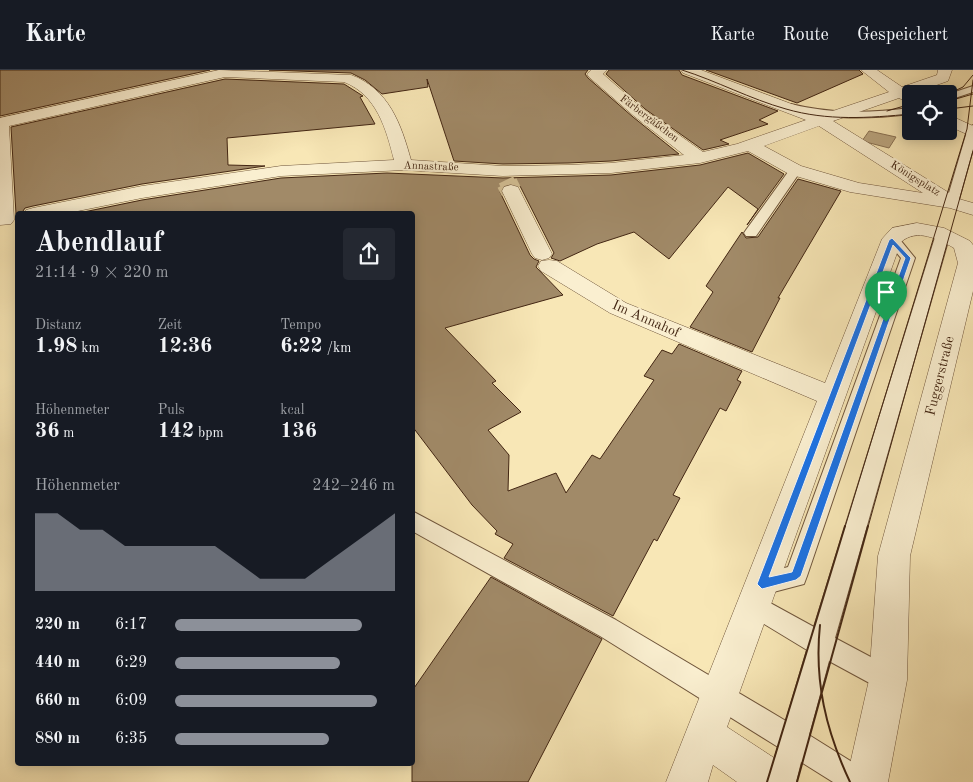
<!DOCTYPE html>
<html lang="de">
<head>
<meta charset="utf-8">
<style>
	:root { --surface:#171b24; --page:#242831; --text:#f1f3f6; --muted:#9ea1a6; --line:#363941; --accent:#8c9099 }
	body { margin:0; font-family:"Old Standard TT",serif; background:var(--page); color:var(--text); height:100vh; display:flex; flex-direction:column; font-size:19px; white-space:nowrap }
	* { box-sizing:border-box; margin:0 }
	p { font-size:16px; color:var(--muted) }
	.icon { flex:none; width:28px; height:28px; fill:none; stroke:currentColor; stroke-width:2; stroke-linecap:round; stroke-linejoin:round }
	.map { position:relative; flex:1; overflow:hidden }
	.side { position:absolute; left:15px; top:141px; width:400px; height:555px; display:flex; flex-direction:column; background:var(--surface); border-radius:5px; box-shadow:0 2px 12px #0003 }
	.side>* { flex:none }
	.fabs { position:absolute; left:902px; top:15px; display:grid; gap:10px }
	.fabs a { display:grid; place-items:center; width:55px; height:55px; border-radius:5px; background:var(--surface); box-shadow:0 2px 12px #0003; font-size:25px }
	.pin { position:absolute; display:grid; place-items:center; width:42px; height:42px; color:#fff; margin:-51px -21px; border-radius:50% 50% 50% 0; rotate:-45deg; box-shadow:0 0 5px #0007 }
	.pin .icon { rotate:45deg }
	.round { display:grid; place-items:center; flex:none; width:52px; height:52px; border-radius:5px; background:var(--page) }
	.headline { display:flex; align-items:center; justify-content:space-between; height:85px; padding:0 20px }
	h1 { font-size:28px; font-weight:800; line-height:38px }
	.stats { display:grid; grid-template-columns:repeat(3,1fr); gap:8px; height:85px; padding:5px 20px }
	.stats div { display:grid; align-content:center }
	.stats b { font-size:21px; font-weight:800 }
	.stats small { font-size:14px; font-weight:400 }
	.stats p { font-size:14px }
	.chart { height:140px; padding:10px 20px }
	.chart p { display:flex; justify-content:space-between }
	.chart svg { width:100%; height:90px; margin-top:5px; fill:var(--accent); opacity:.7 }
	ul { padding:0 20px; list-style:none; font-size:16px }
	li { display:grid; grid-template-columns:80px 60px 1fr; align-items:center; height:38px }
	li i { height:12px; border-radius:6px; background:var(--accent) }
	header { display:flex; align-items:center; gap:30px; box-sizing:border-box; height:70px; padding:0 25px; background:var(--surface); border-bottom:1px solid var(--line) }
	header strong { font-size:24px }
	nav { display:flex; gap:28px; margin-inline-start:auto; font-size:18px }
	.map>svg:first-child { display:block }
	.water { fill:#baa57f; stroke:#8a7254 }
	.building { fill:#a18a68; stroke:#432613 }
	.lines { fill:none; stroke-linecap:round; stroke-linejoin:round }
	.street-tunnel-far1 { stroke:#d4c095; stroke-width:16; stroke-dasharray:16 8; stroke-linecap:butt }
	.street-tunnel { stroke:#d4c095; stroke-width:21; stroke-dasharray:21 11; stroke-linecap:butt }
	.lane-casing { stroke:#70563c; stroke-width:2 }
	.street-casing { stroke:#70563c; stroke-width:1 }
	.lane { fill:#faefd0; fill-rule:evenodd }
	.street { fill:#faefd0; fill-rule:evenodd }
	.tram-far1 { stroke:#432613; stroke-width:1 }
	.tram { stroke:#432613; stroke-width:2 }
	.route { fill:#1a73e8; stroke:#fff; fill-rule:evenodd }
	.labels { text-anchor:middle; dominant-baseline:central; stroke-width:4; stroke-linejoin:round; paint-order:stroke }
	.far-street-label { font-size:11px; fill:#432613; stroke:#faefd0 }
	.street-label { font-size:14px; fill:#432613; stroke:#faefd0 }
</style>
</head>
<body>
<header>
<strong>Karte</strong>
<nav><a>Karte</a><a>Route</a><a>Gespeichert</a></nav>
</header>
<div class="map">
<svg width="973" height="712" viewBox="0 0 973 712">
	<rect width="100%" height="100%" fill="#f8e7b6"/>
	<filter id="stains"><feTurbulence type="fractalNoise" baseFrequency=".004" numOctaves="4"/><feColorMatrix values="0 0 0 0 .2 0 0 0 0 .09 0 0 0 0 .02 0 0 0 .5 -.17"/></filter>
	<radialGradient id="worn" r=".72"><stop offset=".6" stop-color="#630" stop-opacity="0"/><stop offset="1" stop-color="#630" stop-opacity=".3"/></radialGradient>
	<!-- water -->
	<path class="water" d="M869 61 896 67 889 78 862 71Z"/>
	<!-- building -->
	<path class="building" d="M0 0H210L0 46Z
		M269 0H588L585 4 588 8 633 47 679 84 611 91 568 93 503 94 454 91 427 9 428 17 382 24 365 10 351 3Z
		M609 0H679L682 5 778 41 759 50 768 54 720 70 729 74 703 80 645 39 606 4Z
		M706 0H859L863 4 797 33Z
		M225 9 344 14 363 26 360 27 375 54 227 68 228 95 265 96 142 114 33 136 25 138 21 144H16L11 57Z
		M748 83 784 104 747 155 758 139 728 117 669 189 634 162 597 174 560 191 551 188 554 183 520 116 512 113 503 115 500 122 530 185 534 189 539 191 536 197 563 225 445 258 496 311 492 313 521 342 488 360 509 385 508 421 556 403 566 423 592 385 600 389 654 310 644 306 662 280 672 284 679 274 742 301 737 310 741 312 726 341 720 338 673 425 680 428 657 471 654 469 613 546 504 488 513 474 495 464 497 461 472 435 412 356V144H74L142 130 281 108 387 103 503 108 611 105 700 95Z
		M798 109 841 121 778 228H780L752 282 690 257 713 222 706 216 742 162 746 168 758 167Z
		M491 507 602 569 528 712H412V621Z"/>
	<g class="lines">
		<!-- street-tunnel-far1 -->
		<path class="street-tunnel-far1" d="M506 110 508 114"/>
		<!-- street-tunnel -->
		<path class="street-tunnel" d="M507 113 511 121"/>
		<!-- lane casing -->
		<g class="lane-casing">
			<path id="lane" d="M973 16V22L949 30V24Z
				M791 34C831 44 870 43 911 38V44C869 49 829 50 787 39L786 37Z
				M973 55V79L958 133 952 137 947 136 946 133 968 58Z
				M792 101 798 105 756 166H746L744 163 746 160 788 102Z
				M943 160 950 164 835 568 897 601 901 610 897 619 888 623 829 591 809 665 868 702 872 712H833L801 692 796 712H768L778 677 600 566 412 461V441L616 550 786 651 807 580 746 543 742 535 746 527 754 524 814 557 936 164Z
				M892 165 897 166 915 188 807 506 804 514 762 525 754 522 751 514 754 506 788 497 901 188 885 169Z"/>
		</g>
		<!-- street casing -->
		<g class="street-casing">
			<path id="street" d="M219 0 351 5C389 19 401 54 411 90L503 96 568 95 611 93 684 85 634 46 589 7 587 4 591 0H607L603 4 644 40 703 82 737 74 806 50 683 3 681 0H701L821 45 889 22 861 0H877L902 17 937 5 938 0H952L948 11 911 24V34L899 28 833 51 959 129 973 133V145L950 138 850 122 789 104 748 81 700 93 611 103 503 106 404 100 281 106 142 128 63 144H23L26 140 33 138 142 116 281 96 394 90C386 59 377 25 344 12L225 7 9 56 14 150 11 154 0 155V48ZM819 56 923 123 859 113 801 96 764 76Z
				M949 45 973 56V67L949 56Z
				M511 115 518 117 520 121 552 184 549 188 542 190 535 188 532 184 502 121 504 117Z
				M917 153 944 158 970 171 973 175V221L910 486 907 610 888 712H846L869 610 878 486 958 193 954 178C938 169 917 158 901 172L727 657 788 697 794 712H737L713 695 708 712H666L817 331 610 243 541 201 538 196 541 191 549 190 557 191 626 233 825 313 882 169 892 158Z"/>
		</g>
		<!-- lane -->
		<use href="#lane" class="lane"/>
		<!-- street -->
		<use href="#street" class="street"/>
		<!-- tram-far1 -->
		<path class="tram-far1" d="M682 0C717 11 750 29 786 39 827 51 869 48 911 44
			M948 24 963 17 973 5
			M949 31 973 24
			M949 39 973 36
			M887 41 911 34
			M845 457 967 59 973 10
			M868 457 973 81"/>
		<!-- tram -->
		<path class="tram" d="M820 555C814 611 826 661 850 712
			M767 712 845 456
			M797 712 868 456"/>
	</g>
	<!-- route -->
	<path class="route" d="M892 168 911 188 801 506 796 510 762 519 757 514 889 170ZM893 175 905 188 792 502 769 507Z"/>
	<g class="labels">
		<!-- far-street labels -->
		<g class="far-street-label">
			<text transform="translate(649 49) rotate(37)">Färbergäßchen</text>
			<text transform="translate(431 97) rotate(2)">Annastraße</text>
			<text transform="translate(915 109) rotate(32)">Königsplatz</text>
		</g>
		<!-- street labels -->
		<g class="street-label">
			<text transform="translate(646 249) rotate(24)">Im Annahof</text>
			<text transform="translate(940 306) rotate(-76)">Fuggerstraße</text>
		</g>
	</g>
	<rect width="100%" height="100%" filter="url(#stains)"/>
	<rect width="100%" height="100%" fill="url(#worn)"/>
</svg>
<div class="fabs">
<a><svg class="icon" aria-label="locate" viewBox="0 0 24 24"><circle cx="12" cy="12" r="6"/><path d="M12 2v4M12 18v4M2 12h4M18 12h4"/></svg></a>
</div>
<div class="pin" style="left:886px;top:252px;background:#1e9e55"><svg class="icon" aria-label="arrive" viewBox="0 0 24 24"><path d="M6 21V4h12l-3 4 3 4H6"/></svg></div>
<section class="side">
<div class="headline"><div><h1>Abendlauf</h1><p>21:14 · 9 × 220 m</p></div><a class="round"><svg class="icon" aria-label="share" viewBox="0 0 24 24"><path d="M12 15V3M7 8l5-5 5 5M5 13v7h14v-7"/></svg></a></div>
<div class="stats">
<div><p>Distanz</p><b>1.98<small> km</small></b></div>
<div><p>Zeit</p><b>12:36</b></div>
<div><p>Tempo</p><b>6:22<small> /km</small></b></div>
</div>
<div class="stats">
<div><p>Höhenmeter</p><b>36<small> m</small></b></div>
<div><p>Puls</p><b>142<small> bpm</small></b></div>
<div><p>kcal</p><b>136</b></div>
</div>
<div class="chart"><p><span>Höhenmeter</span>242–246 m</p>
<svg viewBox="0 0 160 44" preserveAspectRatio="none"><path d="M0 44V6L10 6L20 14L30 14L40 22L50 22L60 22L70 22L80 22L90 30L100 38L110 38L120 38L130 30L140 22L150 14L160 6V44z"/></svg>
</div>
<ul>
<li><b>220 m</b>6:17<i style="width:85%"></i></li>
<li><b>440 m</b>6:29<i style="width:75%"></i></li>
<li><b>660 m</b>6:09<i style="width:92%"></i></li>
<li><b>880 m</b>6:35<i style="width:70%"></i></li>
</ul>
</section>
</div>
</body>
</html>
